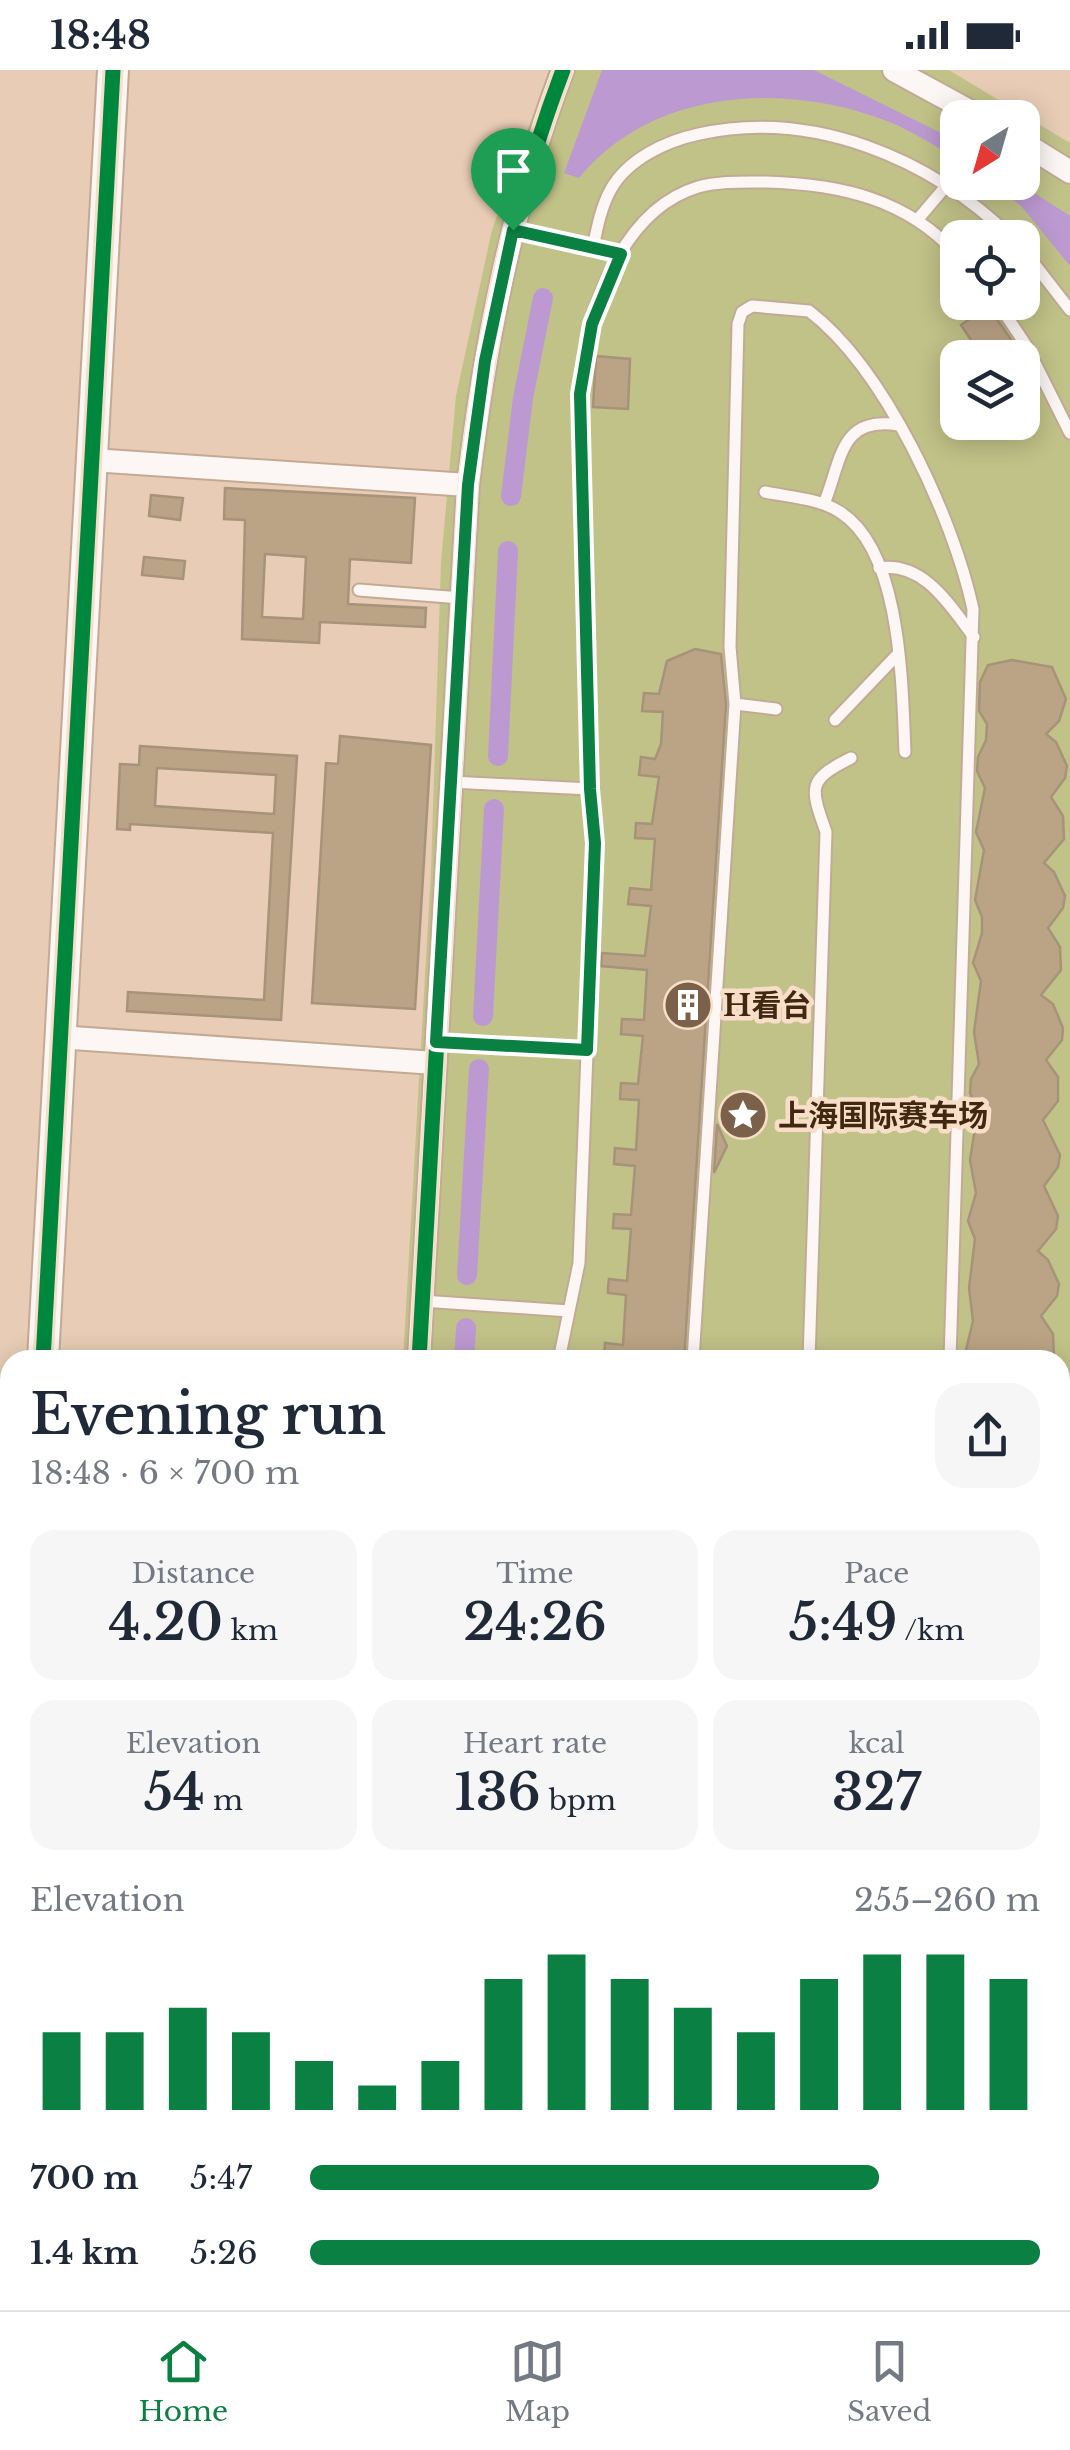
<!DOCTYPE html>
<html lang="en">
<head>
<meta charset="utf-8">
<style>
	:root { --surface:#fff; --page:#f6f6f7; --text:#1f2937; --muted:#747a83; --line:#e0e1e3; --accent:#0b8043 }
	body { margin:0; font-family:"Libre Baskerville","Noto Sans SC",serif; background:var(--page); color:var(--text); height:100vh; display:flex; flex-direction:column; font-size:38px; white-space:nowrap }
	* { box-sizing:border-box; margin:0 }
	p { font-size:32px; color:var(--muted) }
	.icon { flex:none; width:55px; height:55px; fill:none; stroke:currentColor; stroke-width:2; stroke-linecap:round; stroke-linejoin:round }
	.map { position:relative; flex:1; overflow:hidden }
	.panel { position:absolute; left:0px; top:1280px; width:1070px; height:960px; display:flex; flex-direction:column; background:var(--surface); border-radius:30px 30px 0 0; box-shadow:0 5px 25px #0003 }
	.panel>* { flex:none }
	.needle { width:65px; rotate:217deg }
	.tools { position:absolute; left:940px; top:30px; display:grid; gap:20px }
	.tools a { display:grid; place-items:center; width:100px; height:100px; border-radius:20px; background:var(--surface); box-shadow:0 5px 25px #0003; font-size:50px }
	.pin { position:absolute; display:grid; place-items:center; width:85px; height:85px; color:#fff; margin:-102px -42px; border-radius:50% 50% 50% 0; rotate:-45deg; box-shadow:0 0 10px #0007 }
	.pin .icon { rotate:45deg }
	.round { display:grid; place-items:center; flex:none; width:105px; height:105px; border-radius:30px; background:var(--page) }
	.overview { display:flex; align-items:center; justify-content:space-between; height:170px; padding:0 30px }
	h1 { font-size:55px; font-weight:600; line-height:75px }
	.stats { display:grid; grid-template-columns:repeat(3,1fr); gap:15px; height:170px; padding:10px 30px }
	.stats div { display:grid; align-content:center; border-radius:25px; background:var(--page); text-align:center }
	.stats b { font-size:50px; font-weight:600 }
	.stats small { font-size:28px; font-weight:400 }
	.stats p { font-size:28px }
	.chart { height:280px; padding:20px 30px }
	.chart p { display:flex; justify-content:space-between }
	.chart svg { width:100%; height:180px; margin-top:10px; stroke:var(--accent); stroke-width:6 }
	ul { padding:0 30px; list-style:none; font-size:32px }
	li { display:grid; grid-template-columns:160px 120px 1fr; align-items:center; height:75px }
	li i { height:25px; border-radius:12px; background:var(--accent) }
	.status { display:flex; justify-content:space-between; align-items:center; height:70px; padding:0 50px; background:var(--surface); direction:ltr }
	.status svg { height:28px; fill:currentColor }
	.tabs { display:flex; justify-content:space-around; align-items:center; height:140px; border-top:2px solid var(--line); background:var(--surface); font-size:28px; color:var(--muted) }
	.tabs a { display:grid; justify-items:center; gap:5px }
	.tabs .on { color:var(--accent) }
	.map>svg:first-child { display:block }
	.green { fill:#c1c288; fill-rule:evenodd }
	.water { fill:#bc9ad1 }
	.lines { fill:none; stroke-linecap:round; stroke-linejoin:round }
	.canal { stroke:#bc9ad1; stroke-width:20 }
	.building { fill:#bba485; stroke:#a6937a; stroke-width:2.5; fill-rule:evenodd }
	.lane-casing { stroke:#c3aa95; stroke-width:15 }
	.street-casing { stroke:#c3aa95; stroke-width:26 }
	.secondary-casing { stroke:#c3aa95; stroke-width:34 }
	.lane { stroke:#fcf7f4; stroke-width:11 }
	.street { stroke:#fcf7f4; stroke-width:22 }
	.secondary { stroke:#fcf7f4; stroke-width:30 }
	.cycleway-casing { stroke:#f8dec9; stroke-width:21 }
	.cycleway { stroke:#00873e; stroke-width:15 }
	.route-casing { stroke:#fff; stroke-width:20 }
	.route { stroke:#0b8043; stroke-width:12 }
	.labels { text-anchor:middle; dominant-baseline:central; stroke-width:9; stroke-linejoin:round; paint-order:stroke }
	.poi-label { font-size:30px; font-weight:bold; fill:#402810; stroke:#f8dec9; text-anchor:start }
</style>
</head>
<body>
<div class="status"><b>18:48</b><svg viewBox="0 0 49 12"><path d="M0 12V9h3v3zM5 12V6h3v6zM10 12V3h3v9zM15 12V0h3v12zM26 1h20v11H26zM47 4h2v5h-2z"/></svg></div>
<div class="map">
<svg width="1070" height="2240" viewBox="0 0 1070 2240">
	<rect width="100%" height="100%" fill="#e8ccb5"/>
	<!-- green -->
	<path class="green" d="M549 0H949L1070 73V2240H348L349 2230H1060V1290H403L431 801 441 492 456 326 492 160ZM958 48H1022V112H958ZM958 168H1022V232H958ZM958 288H1022V352H958Z"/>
	<!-- water -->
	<path class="water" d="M602 0H814L957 71V82L953 86C933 75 913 62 892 53 789 11 653 17 579 108L564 103Z
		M993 113H1019L1070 146V196L1022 137Z"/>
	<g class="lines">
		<!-- canal -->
		<path class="canal" d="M511 426 523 328 543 228
			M498 686 508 481
			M483 946 494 739
			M467 1205 479 999
			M464 1290 466 1258"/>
	</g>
	<!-- building -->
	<path class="building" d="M988 236 1016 277 1002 288H983L961 255Z
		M596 286 630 289 628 339 593 337Z
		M225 418 415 428 411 493 350 489 348 534 426 538 425 557 320 552 319 573 242 569 245 450 224 449ZM265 484 306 487 303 549 262 547Z
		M151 425 183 428 180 450 149 446Z
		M144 487 185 491 183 509 142 505Z
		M695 579 721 584 726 634 684 1290H622L604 1287 605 1273 623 1275 626 1225 608 1223V1217L609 1209 627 1211 631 1159 613 1158 614 1144 631 1145 635 1096 614 1094 615 1078 636 1080 639 1030 620 1029 621 1013 638 1014 643 966 621 964 622 949 644 950 647 900 601 896 602 883 645 886 651 836 628 834 630 818 651 820 655 769 635 768 636 753 652 754 659 707 639 705 641 687 655 689 661 674 663 642 642 641 644 623 659 624 667 591Z
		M1012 590 1052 597 1066 629 1059 651 1046 664 1056 672 1067 696 1065 708 1051 727 1063 746 1064 769 1044 793 1054 802 1065 826 1063 838 1048 858 1060 877 1061 900 1041 925 1053 934 1063 958 1062 970 1046 990 1058 1007V1031L1043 1050 1060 1085 1058 1097 1044 1116 1058 1146 1056 1159 1038 1181 1048 1190 1059 1214 1057 1226 1041 1246 1053 1264 1054 1290H970L966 1280 973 1251 969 1218 975 1169 968 1151 976 1123 970 1090 978 1040 970 1023 971 1009 979 994 974 962 981 911 973 893 982 863V847L975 830 984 780 976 762 985 718 977 701 978 687 986 670 987 654 979 641 980 612 988 595Z
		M340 666 431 675 415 939 312 933 326 693 338 694Z
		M140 676 297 686 281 950 127 941 128 922 264 930 273 763 130 754V760L117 759 120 694 139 695ZM157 698 276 705 274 744 155 736Z
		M717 1054 727 1076 714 1103Z"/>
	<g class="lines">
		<!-- lane casing -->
		<g class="lane-casing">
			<path id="lane" d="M918 149 958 102
				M513 160 621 184
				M593 178C597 158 601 137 611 119 628 89 666 71 699 64 813 39 930 88 1012 168
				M1022 178 1070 240
				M997 232 1026 275 1070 363
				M765 422C789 427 818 428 840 442 902 481 902 616 905 682
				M824 434C842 389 840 346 898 355
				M879 498C924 491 950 536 974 567
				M359 520 461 528
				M735 634 776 639
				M835 650 897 585
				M451 712 590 719
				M436 972 587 980
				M422 1231 569 1241
				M559 1290 579 1193 595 773 590 719C587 638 585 557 583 476 582 425 577 374 580 323 583 249 619 141 698 117 719 111 744 112 766 112 840 114 908 129 958 186
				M693 1290 735 634 730 577 738 254 742 242 752 236 809 241C885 299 953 447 973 539L950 1290
				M809 1290 826 762C810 717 807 710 851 688
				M1060 1607 1070 1612
				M1060 1877 1070 1878
				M941 2230V2240
				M1038 2230 1042 2240
				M480 2240 482 2230
				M620 2240 626 2230
				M778 2240V2230
				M814 2240 815 2230"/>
		</g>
		<!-- street casing -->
		<g class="street-casing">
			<path id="street" d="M894 0 982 48
				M1022 72 1070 102
				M92 390 468 415
				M58 967 435 993
				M419 1290 468 415C485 273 512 134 563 0
				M0 2211H10
				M363 2240 364 2230"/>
		</g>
		<!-- secondary casing -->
		<g class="secondary-casing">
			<path id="secondary" d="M43 1290 113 0
				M0 1815 10 1770
				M0 2081 10 1921"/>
		</g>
		<!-- lane -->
		<use href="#lane" class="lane"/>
		<!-- street -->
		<use href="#street" class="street"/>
		<!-- secondary -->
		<use href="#secondary" class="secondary"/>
		<!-- cycleway casing -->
		<g class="cycleway-casing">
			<path id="cycleway" d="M43 1290 113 0
				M419 1290 468 415C485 273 512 134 563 0"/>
		</g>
		<!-- cycleway -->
		<use href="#cycleway" class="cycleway"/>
	</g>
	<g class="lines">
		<!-- route casing -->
		<g class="route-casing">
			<path id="route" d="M513 160 621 184 592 254 580 324 590 719 595 773 587 980 436 972 468 415 485 291Z"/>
		</g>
		<!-- route -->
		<use href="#route" class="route"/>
	</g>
	<!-- icons -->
	<defs>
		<g id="building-disc" transform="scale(2.5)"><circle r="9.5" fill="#7b614a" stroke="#f8dec9"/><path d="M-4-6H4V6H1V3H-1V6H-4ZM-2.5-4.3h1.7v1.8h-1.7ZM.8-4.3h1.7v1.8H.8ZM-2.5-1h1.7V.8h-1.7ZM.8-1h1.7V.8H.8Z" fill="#fff"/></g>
		<g id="sight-disc" transform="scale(2.5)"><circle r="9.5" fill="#7b614a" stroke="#f8dec9"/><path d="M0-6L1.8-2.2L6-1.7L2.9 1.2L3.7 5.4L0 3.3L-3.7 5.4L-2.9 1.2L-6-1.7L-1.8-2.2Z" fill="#fff"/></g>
	</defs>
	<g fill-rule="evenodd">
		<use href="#building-disc" x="688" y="935"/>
		<use href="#sight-disc" x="743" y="1045"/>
	</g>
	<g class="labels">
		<!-- poi labels -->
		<g class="poi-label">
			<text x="723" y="935">H看台</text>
			<text x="778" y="1045">上海国际赛车场</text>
		</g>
	</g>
</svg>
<div class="tools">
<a><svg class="needle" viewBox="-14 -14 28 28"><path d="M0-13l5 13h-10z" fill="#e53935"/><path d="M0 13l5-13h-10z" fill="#747a83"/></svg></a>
<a><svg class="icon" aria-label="locate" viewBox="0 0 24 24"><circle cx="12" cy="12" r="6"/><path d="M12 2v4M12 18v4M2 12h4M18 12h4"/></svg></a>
<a><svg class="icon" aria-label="layers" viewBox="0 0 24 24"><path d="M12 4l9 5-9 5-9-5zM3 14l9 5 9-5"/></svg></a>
</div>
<div class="pin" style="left:513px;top:160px;background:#1e9e55"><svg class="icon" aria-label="arrive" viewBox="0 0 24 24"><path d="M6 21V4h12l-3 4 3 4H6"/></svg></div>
<section class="panel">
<div class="overview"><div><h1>Evening run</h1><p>18:48 · 6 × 700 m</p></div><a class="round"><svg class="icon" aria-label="share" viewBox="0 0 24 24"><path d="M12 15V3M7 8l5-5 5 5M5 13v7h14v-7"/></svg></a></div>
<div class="stats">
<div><p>Distance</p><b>4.20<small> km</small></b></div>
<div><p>Time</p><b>24:26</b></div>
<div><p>Pace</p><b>5:49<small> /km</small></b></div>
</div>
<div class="stats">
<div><p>Elevation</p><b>54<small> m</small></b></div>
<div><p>Heart rate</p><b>136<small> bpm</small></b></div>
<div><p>kcal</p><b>327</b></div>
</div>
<div class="chart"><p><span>Elevation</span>255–260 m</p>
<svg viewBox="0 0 160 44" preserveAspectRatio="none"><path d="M5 44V25M15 44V25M25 44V19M35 44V25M45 44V32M55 44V38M65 44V32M75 44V12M85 44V6M95 44V12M105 44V19M115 44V25M125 44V12M135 44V6M145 44V6M155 44V12"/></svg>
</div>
<ul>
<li><b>700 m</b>5:47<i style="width:78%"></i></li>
<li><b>1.4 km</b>5:26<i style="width:100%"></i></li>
</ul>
</section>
</div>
<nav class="tabs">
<a class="on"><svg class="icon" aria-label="home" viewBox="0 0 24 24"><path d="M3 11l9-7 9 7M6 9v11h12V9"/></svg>Home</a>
<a><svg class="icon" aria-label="map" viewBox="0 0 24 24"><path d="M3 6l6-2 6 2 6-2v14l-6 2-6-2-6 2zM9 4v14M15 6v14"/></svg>Map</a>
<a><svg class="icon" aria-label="saved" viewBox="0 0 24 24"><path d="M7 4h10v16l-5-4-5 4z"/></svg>Saved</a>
</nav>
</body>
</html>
